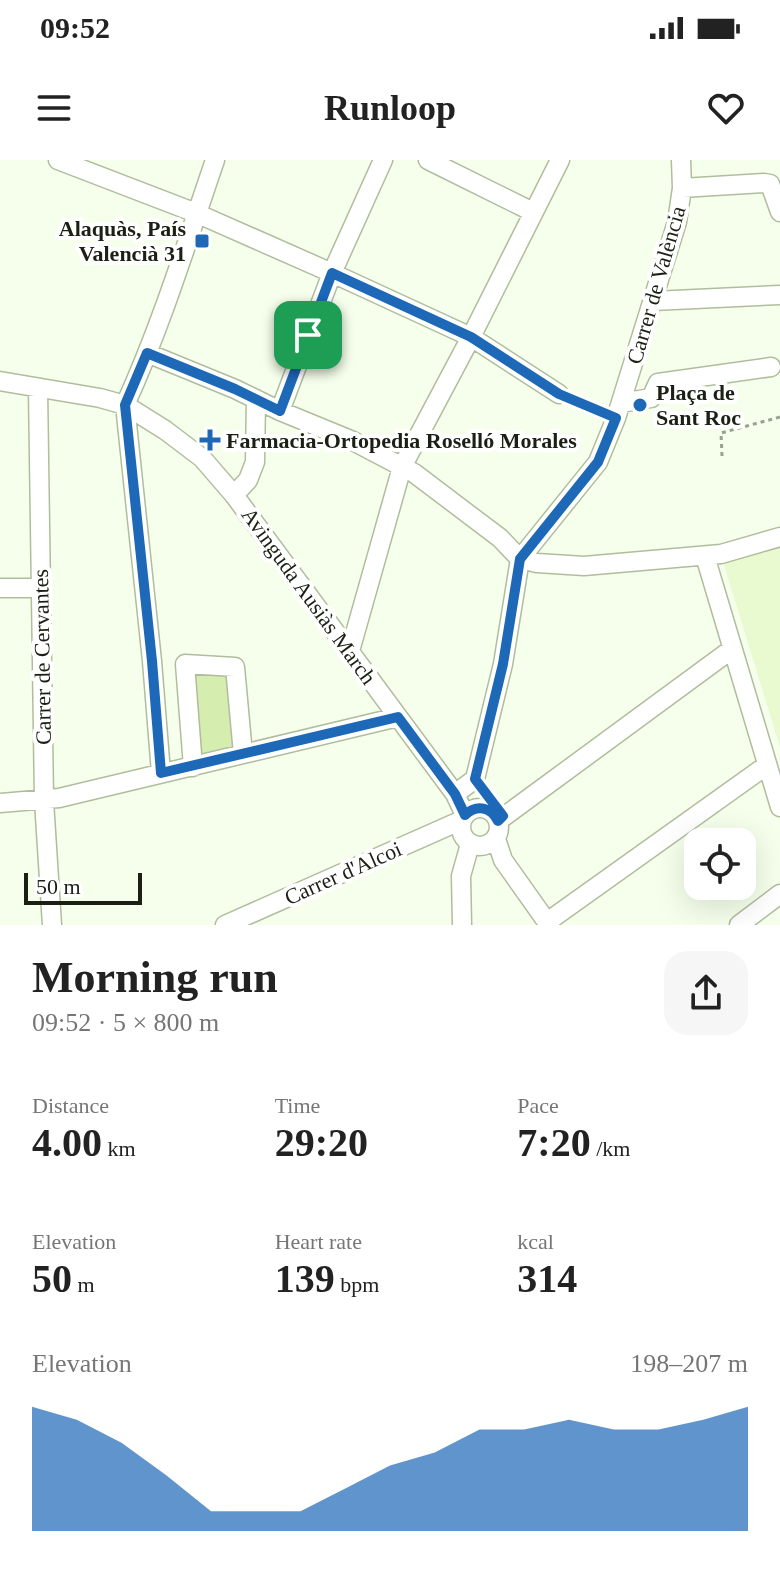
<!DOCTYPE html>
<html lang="en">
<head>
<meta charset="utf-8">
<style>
	:root { --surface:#fff; --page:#f6f6f6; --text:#222; --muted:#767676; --accent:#1d68b7 }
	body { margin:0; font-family:"Times New Roman",serif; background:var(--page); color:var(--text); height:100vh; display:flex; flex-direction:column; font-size:30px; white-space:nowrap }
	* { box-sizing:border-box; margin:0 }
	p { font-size:26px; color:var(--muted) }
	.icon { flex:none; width:44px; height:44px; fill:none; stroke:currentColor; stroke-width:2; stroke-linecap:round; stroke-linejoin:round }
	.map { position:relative; height:765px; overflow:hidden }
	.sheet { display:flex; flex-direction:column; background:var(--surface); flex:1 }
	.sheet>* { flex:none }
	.controls { position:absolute; left:684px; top:668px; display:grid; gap:16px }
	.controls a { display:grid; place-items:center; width:72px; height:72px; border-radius:16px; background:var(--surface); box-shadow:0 8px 32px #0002; font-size:40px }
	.scale { position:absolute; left:24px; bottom:20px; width:118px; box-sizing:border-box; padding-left:8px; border:4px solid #1c2014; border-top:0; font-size:22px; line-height:28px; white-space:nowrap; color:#1c2014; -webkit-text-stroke:6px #fff; paint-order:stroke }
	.pin { position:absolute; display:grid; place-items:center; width:68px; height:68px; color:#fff; margin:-34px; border-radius:16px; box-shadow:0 4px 12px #0006 }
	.round { display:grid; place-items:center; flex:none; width:84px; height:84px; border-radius:24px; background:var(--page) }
	.head { display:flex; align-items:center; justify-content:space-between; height:136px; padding:0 32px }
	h1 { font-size:44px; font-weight:600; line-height:60px }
	.stats { display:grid; grid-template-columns:repeat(3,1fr); gap:12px; height:136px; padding:8px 32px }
	.stats div { display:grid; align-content:center }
	.stats b { font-size:40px; font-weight:600 }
	.stats small { font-size:22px; font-weight:400 }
	.stats p { font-size:22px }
	.chart { height:224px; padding:16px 32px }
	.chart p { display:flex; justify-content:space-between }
	.chart svg { width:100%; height:144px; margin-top:8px; fill:var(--accent); opacity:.7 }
	.status { display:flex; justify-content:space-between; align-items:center; height:56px; padding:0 40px; background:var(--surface); direction:ltr }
	.status svg { height:22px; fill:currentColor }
	header { display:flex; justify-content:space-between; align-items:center; height:104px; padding:0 32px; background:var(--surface); font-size:36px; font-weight:600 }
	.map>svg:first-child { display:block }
	.built { fill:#e9f9d0 }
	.green { fill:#d6edb0 }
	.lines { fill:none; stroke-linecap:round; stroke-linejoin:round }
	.minor-casing { stroke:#b0bd9d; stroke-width:21 }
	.path { stroke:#9aa190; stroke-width:3; stroke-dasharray:4 4; stroke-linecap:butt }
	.minor { stroke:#fff; stroke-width:18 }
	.route-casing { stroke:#fff; stroke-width:16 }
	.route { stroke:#1d68b7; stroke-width:10 }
	.poi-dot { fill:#1d68b7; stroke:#fff; stroke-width:3 }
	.labels { text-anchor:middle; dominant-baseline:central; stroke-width:8; stroke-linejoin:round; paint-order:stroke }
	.poi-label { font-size:22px; font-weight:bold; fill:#1c2014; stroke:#fff; text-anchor:start }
	.street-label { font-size:22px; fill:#1c2014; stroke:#fff }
</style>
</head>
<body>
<div class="status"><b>09:52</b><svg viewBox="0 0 49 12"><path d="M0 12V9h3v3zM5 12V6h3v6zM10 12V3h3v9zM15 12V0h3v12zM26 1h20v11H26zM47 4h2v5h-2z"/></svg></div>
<header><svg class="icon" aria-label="menu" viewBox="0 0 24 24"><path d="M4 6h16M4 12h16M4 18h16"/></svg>Runloop<svg class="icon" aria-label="heart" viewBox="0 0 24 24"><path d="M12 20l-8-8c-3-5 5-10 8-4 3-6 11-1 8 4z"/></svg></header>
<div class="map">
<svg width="780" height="765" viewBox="0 0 780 765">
	<rect width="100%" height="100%" fill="#f6ffeb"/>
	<!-- built -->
	<path class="built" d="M780 386V587L723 402Z"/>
	<!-- green -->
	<path class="green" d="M187 506 234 509 240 590 195 600Z"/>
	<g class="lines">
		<!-- minor casing -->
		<g class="minor-casing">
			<path id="minor" d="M58 0 196 53 332 113 471 177 559 234
				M428 0 533 52
				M682 28 764 23 770 24 780 52
				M653 141 780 135
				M147 193 235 229 280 251 353 281 414 313 500 378 520 399
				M0 221 100 238 125 245 165 270 202 298 234 335 455 634 465 655
				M38 228 44 641 52 765
				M621 243 651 238 658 223 771 207
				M125 245 152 501 161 613
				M125 245C161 166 187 82 215 0
				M280 251 332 113 383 0
				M234 335 248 320 255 302 256 239
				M705 396 780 647
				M520 399 537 403 584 406 721 394 780 377
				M0 428H40
				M350 491 402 307 471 177 560 0
				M193 607 185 504 235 507 243 594
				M455 634 475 619 503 504 520 399 598 302 616 258 677 62 682 28 681 0
				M0 643 59 638 398 557
				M461 667a19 19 0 1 1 38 0a19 19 0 1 1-38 0Z
				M498 661 732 489
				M496 679 503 700 549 765
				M547 762 767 605
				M225 765 462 660
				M462 765 461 716 470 684
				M739 765 780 734"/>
		</g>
		<!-- path -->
		<path class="path" d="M574 240 600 251
			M722 296 721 273 780 257"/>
		<!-- minor -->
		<use href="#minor" class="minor"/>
	</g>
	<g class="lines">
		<!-- route casing -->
		<g class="route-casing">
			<path id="route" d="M332 113 471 177 559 234 616 258 598 302 520 399 503 504 475 619 503 656 498 661C491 647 477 644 465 655L455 634 398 557 161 613 152 501 125 245 147 193 235 229 280 251Z"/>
		</g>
		<!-- route -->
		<use href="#route" class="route"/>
	</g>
	<!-- markers -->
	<g class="poi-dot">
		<rect x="194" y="73" width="16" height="16" rx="4"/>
		<circle cx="640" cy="245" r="8"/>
		<path d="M206 268h8v8h8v8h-8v8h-8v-8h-8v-8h8z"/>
	</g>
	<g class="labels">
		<!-- poi labels -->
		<g class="poi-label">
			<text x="186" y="68" text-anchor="end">Alaquàs, País<tspan x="186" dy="25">Valencià 31</tspan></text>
			<text x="656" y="232">Plaça de<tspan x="656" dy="25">Sant Roc</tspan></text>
			<text x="226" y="280">Farmacia-Ortopedia Roselló Morales</text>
		</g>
		<!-- street labels -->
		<g class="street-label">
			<text transform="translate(656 125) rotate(-74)">Carrer de València</text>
			<text transform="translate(309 436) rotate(54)">Avinguda Ausiàs March</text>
			<text transform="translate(42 497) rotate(-91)">Carrer de Cervantes</text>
			<text transform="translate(343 713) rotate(-24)">Carrer d'Alcoi</text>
		</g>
	</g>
</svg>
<div class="controls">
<a><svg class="icon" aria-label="locate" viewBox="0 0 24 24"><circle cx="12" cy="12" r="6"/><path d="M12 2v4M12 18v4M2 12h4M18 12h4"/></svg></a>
</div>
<div class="scale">50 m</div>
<div class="pin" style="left:308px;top:175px;background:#1e9e55"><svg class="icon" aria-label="arrive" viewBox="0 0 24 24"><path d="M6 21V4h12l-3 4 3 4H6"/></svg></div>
</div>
<section class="sheet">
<div class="head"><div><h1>Morning run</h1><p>09:52 · 5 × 800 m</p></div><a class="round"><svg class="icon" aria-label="share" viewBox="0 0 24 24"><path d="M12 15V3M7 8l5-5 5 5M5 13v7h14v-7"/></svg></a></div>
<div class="stats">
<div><p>Distance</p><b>4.00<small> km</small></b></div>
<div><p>Time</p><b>29:20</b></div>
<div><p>Pace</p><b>7:20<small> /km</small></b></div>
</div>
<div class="stats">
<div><p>Elevation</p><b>50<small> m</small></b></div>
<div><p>Heart rate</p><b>139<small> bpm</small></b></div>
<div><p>kcal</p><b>314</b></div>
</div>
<div class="chart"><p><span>Elevation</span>198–207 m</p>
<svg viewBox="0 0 160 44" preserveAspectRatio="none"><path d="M0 44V6L10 10L20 17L30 27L40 38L50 38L60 38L70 31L80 24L90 20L100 13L110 13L120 10L130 13L140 13L150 10L160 6V44z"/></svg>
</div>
</section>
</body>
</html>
